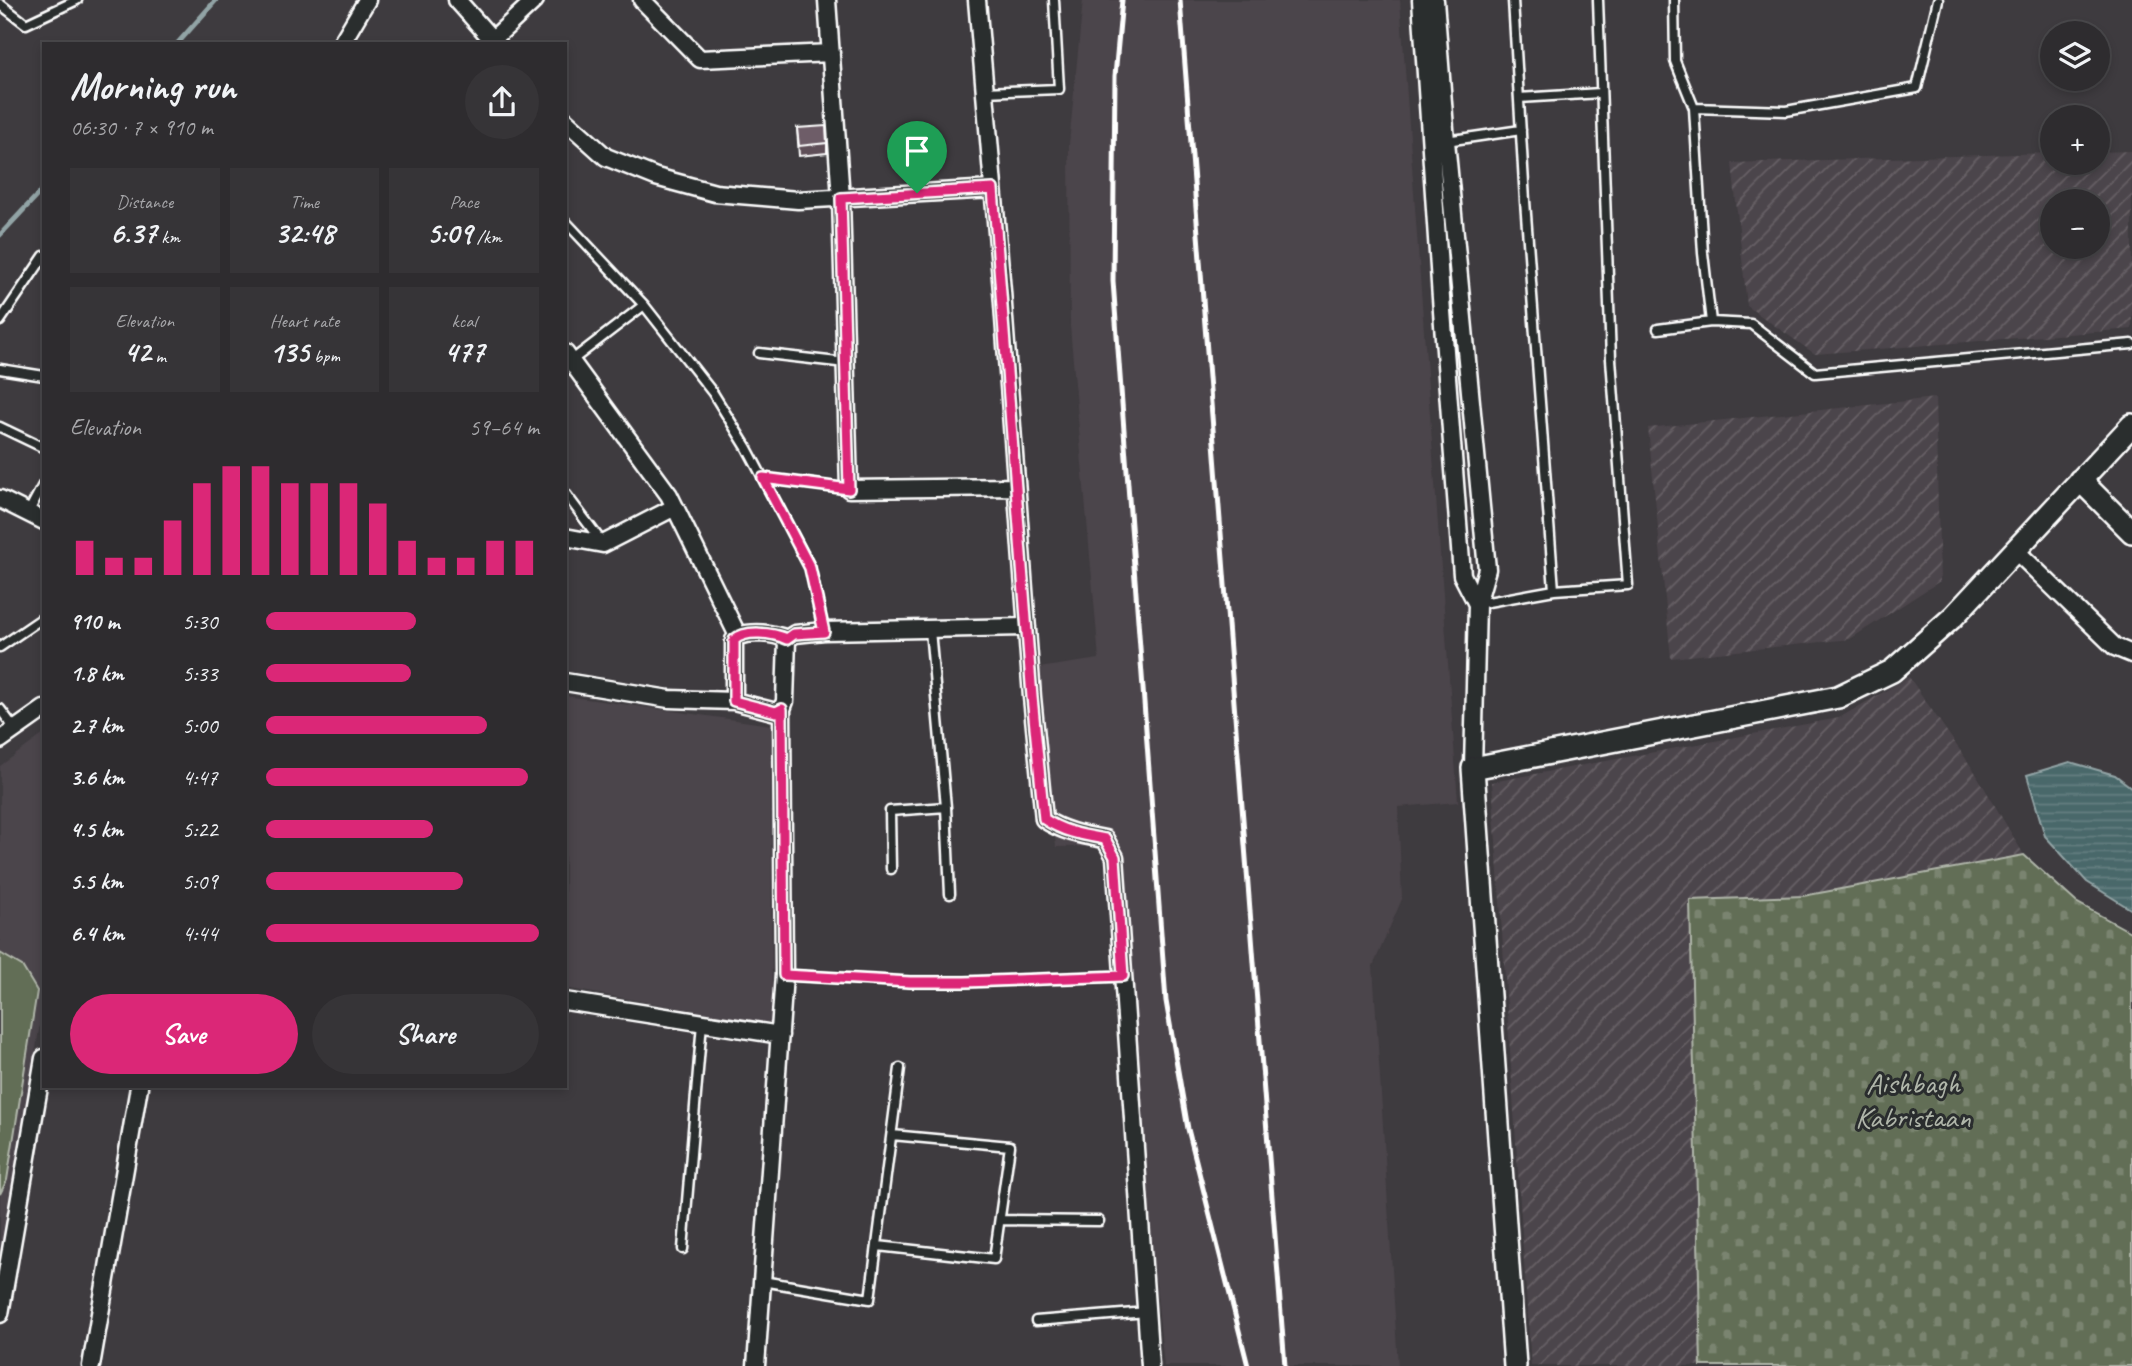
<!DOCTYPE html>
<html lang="en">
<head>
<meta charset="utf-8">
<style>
	:root { --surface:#2e2c2f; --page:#363437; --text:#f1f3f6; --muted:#a7a7aa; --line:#49484b; --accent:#db2777 }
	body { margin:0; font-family:Caveat,sans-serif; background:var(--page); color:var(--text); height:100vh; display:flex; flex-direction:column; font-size:26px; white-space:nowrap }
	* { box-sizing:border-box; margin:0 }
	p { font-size:23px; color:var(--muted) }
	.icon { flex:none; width:38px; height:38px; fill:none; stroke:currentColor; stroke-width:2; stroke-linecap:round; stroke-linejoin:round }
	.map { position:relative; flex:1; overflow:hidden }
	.panel { position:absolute; left:42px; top:42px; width:525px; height:1046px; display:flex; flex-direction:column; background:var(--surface); border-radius:0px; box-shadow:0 4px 10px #0003,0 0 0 2px var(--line) }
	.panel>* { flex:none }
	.tools { position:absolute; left:2040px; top:21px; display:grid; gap:14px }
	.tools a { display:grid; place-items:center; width:70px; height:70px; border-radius:50%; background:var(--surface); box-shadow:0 4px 10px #0003,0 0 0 2px var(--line); font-size:35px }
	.pin { position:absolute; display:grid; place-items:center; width:60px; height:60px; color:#fff; margin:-72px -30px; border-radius:50% 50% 50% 0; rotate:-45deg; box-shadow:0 0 7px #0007 }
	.pin .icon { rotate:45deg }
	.round { display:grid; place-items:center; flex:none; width:74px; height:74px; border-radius:37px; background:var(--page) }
	.overview { display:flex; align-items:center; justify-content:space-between; height:119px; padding:0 28px }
	h1 { font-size:38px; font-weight:800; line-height:52px }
	.metrics { display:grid; grid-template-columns:repeat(3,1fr); gap:10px; height:119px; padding:7px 28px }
	.metrics div { display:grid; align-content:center; border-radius:0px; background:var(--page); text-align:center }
	.metrics b { font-size:30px; font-weight:800 }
	.metrics small { font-size:19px; font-weight:400 }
	.metrics p { font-size:19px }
	.chart { height:196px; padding:14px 28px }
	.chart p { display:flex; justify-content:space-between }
	.chart svg { width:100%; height:126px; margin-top:7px; stroke:var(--accent); stroke-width:6 }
	.action { display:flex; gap:14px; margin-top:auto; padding:14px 28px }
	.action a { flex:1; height:80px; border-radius:42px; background:var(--accent); color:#fff; font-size:28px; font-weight:800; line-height:80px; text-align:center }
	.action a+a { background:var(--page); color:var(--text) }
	ul { padding:0 28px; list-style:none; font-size:23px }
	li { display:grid; grid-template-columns:112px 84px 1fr; align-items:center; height:52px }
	li i { height:18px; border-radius:9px; background:var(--accent) }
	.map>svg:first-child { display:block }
	.built { fill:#4c454b }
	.industrial { fill:url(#industrial-furrows); fill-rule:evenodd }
	.cemetery { fill:url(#cemetery-stones); stroke:#b0b6aa; stroke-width:2 }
	.pitch { fill:#626e56; stroke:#b0b6aa; stroke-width:2 }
	.water { fill:url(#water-rules); stroke:#92a4a6; stroke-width:2 }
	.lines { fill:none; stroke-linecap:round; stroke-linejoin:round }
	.stream { stroke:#92a4a6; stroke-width:5 }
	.service-casing { stroke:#fff; stroke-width:13 }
	.minor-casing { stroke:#fff; stroke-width:21 }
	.tertiary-casing { stroke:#fff; stroke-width:26 }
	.service { stroke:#2a2d2e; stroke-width:8 }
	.minor { stroke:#2a2d2e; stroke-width:16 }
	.tertiary { stroke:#2a2d2e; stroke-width:21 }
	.rail { stroke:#fff; stroke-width:5 }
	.wall { fill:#5f5059; stroke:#fff; stroke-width:2 }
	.building { fill:#6e5d67; stroke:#fff; stroke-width:2 }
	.route-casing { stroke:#fff; stroke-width:14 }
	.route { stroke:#db2777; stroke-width:9 }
	.labels { text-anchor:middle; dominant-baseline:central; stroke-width:6; stroke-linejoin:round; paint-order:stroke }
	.park-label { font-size:30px; fill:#b0b6aa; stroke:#2a2d2e }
</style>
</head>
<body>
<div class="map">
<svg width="2132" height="1366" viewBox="0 0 2132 1366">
	<defs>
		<pattern id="industrial-furrows" width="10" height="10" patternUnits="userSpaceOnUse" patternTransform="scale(1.75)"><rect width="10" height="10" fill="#4c454b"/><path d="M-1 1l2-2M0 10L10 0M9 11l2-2" fill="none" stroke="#676166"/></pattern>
		<pattern id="cemetery-stones" width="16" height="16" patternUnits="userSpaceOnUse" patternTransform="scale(1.75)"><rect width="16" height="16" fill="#626e56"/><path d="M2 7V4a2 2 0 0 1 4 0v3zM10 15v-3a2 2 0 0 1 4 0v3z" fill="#7a846f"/></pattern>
		<pattern id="water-rules" width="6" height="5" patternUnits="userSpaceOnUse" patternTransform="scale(1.75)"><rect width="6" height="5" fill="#49686a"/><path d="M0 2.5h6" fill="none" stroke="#647f80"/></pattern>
	</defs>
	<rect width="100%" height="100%" fill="#3e3b3f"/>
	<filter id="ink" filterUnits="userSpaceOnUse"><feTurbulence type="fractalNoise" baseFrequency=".0143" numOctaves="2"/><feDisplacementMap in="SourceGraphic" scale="14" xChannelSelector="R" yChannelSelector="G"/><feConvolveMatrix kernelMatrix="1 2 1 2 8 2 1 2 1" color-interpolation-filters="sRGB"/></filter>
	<g filter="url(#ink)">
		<!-- built -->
		<path class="built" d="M1083 0H1400L1458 802 1398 807 1402 899 1373 966 1398 1366H1164L1153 1253 1120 846 1056 847 1039 668 1099 659 1070 326 1069 144Z
			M565 696 771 725 772 1024 565 988Z
			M44 734V1000L0 1259V766Z"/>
		<!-- industrial -->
		<path class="industrial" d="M2132 151V329L1815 354 1747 306 1732 163 2053 153V163H2098V152ZM2053 201H2098V247H2053Z
			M1935 398 1940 581 1850 639 1671 658 1648 428Z
			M1909 677 1975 772 2024 855 1803 896 1690 900 1701 1366H1531L1492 782 1839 718Z"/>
		<!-- cemetery -->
		<path class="cemetery" d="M2024 855 2076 902 2132 933V1366H1701L1690 900 1803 896Z"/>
		<!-- pitch -->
		<path class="pitch" d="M0 953 22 966 37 991 7 1180 0 1194Z"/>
		<!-- water -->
		<path class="water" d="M2070 762 2115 775 2132 788V910L2087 882 2045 836 2027 775Z"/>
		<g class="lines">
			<!-- stream -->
			<path class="stream" d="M177 44 216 0
				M0 235 44 188"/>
			<!-- service casing -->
			<g class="service-casing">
				<path id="service" d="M1513 0 1525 201 1554 590
					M1674 0 1675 61 1694 108 1786 111 1917 88 1938 0
					M0 4 26 24 77 0
					M985 92 1059 89 1054 0
					M1519 98 1601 93
					M1694 108 1703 253 1711 322
					M1446 141 1521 130
					M565 221 644 305 713 393 747 448 810 567 824 631
					M0 321 44 256
					M1658 329 1711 322 1751 324 1815 373 2132 344
					M759 353 846 363
					M571 361 644 305
					M0 369 44 376
					M0 427 44 448
					M763 478 849 489
					M565 493 601 541
					M28 513 44 483
					M1477 604 1554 590 1628 585 1611 359 1598 0
					M930 630 946 807 950 894
					M0 647 44 617
					M0 709 15 729
					M891 869 890 811 946 807
					M784 975 910 982H965L1123 976
					M1000 1220 1099 1221
					M878 1246 994 1259 1010 1146 892 1135
					M683 1249 702 1023
					M762 1281 870 1299 900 1068
					M1036 1321 1147 1312"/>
			</g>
			<!-- minor casing -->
			<g class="minor-casing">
				<path id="minor" d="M457 0 496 44
					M642 0 700 59 831 53
					M827 0 841 198 849 489 1016 487
					M977 0 1002 291 1032 697 1044 819C1063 832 1083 835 1105 839L1115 857 1150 1366
					M1421 0 1441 298 1462 575 1477 604
					M1435 0 1446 141 1487 569 1477 604 1473 768
					M492 40 535 0
					M341 44 367 0
					M565 120 606 157 656 177 715 193 798 200 993 189
					M565 353 669 495 738 636 734 640V701
					M0 499 44 521
					M565 537 603 544 675 507
					M2015 550 2115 647 2132 654
					M738 636C752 631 773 633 787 639
					M787 639 795 634 824 631 1027 627
					M565 682 669 699 734 701 776 712 782 709
					M0 740 44 709
					M565 1001 780 1035
					M0 1314 44 1058
					M91 1366 139 1087
					M756 1366 784 975 782 709 785 701 787 639"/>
			</g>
			<!-- tertiary casing -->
			<g class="tertiary-casing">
				<path id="tertiary" d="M2080 480 2132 532
					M1515 1366 1473 768 1838 697 1892 671 1953 617 2132 425"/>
			</g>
			<!-- service -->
			<use href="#service" class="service"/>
			<!-- minor -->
			<use href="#minor" class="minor"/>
			<!-- tertiary -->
			<use href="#tertiary" class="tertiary"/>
			<!-- rail -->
			<path class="rail" d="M1122 0 1115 76 1113 281 1166 1001 1188 1129 1248 1366
				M1180 0 1285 1366"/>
		</g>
		<!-- wall -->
		<path class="wall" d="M797 128 827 143V153L799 156Z"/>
		<!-- building -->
		<path class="building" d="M826 126 827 143 799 146 797 128Z"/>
	</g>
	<g class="lines" filter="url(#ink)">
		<!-- route casing -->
		<g class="route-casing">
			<path id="route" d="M993 189 1032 697 1044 819C1063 832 1083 835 1105 839L1115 857 1123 976 965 982H910L784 975 782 709 776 712 734 701V640C746 629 773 633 787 639L794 634 824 632 810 568 763 478 849 489 841 198Z"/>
		</g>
		<!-- route -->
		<use href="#route" class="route"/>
	</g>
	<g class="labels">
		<!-- park labels -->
		<g class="park-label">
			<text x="1913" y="1083">Aishbagh<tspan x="1913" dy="34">Kabristaan</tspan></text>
		</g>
	</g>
</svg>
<div class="tools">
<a><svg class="icon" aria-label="layers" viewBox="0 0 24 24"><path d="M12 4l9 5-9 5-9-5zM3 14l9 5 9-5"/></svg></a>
<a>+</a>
<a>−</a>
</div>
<div class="pin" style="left:917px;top:193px;background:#1e9e55"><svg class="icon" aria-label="arrive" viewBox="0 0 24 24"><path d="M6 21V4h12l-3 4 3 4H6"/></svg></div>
<section class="panel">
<div class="overview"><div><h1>Morning run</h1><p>06:30 · 7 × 910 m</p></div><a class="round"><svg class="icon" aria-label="share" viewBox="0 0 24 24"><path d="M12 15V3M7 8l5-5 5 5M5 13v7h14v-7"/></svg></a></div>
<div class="metrics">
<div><p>Distance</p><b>6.37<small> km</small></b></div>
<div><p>Time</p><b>32:48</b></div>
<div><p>Pace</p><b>5:09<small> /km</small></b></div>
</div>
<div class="metrics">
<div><p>Elevation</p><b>42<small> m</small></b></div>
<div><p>Heart rate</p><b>135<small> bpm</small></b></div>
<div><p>kcal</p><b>477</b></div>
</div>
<div class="chart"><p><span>Elevation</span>59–64 m</p>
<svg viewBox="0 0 160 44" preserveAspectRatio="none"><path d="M5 44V32M15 44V38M25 44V38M35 44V25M45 44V12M55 44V6M65 44V6M75 44V12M85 44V12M95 44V12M105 44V19M115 44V32M125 44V38M135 44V38M145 44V32M155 44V32"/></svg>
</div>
<ul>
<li><b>910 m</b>5:30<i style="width:55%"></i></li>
<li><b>1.8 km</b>5:33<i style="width:53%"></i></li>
<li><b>2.7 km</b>5:00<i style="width:81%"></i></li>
<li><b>3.6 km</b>4:47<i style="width:96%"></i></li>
<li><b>4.5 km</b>5:22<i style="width:61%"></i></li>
<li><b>5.5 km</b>5:09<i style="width:72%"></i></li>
<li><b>6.4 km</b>4:44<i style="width:100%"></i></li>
</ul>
<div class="action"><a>Save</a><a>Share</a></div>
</section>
</div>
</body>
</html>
